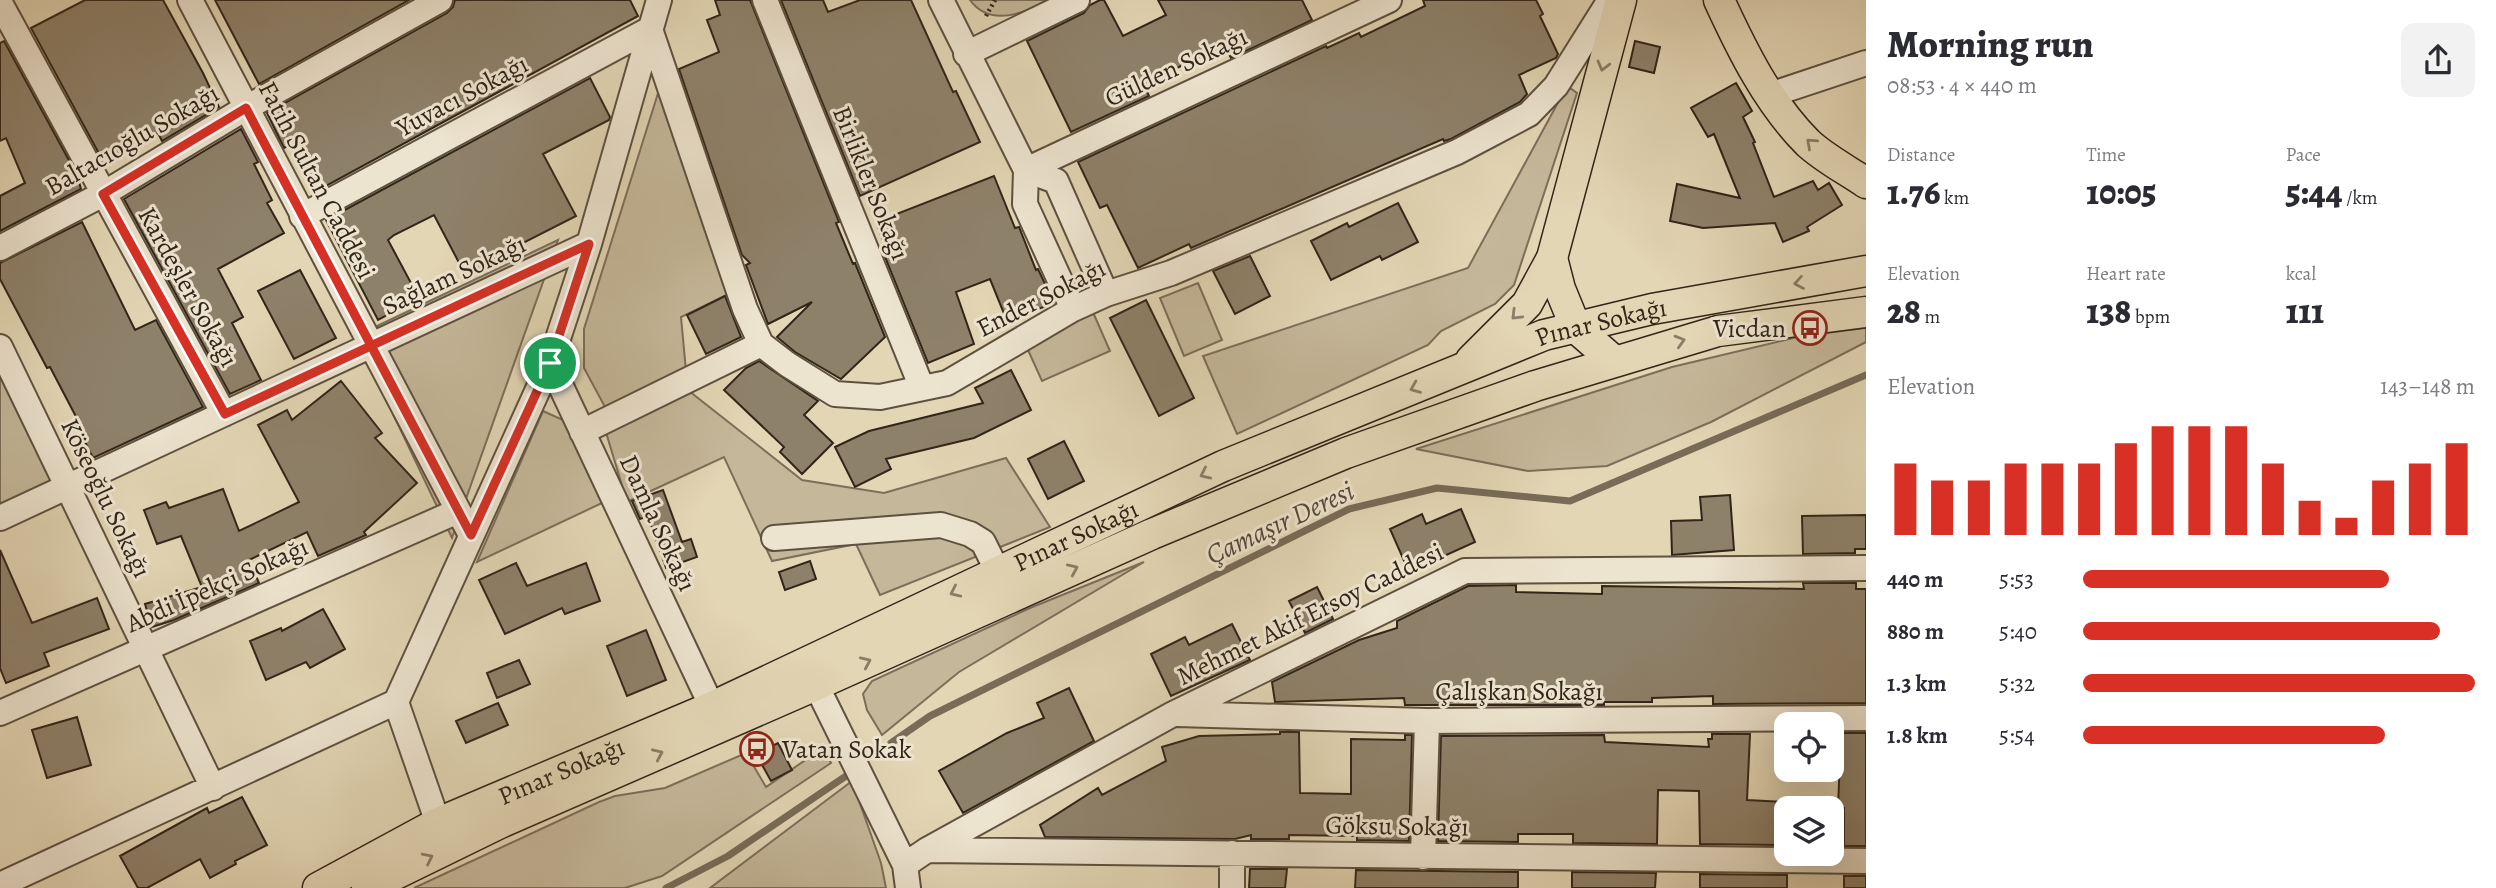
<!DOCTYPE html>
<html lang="en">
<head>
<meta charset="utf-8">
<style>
	:root { --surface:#fff; --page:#f2f2f3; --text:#2b2b33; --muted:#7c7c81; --accent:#d93025 }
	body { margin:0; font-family:Alegreya,serif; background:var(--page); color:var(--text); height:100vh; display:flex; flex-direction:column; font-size:26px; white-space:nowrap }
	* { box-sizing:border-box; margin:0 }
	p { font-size:23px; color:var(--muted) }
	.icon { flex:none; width:38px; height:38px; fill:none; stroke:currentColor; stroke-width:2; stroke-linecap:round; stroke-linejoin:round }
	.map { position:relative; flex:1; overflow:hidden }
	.sheet { display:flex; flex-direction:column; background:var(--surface); width:630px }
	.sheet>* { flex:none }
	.controls { position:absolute; left:1774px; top:712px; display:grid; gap:14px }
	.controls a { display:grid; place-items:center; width:70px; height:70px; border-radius:14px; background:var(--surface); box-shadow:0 7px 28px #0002; font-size:35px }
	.pin { position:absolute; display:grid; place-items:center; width:60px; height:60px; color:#fff; margin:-30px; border:4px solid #fff; border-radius:50%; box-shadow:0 2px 7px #0007 }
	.round { display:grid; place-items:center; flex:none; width:74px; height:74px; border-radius:14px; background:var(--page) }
	.summary { display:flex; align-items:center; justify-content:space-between; height:119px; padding:0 21px }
	h1 { font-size:38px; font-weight:800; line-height:52px }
	.stats { display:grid; grid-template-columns:repeat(3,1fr); gap:10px; height:119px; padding:7px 21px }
	.stats div { display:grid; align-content:center }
	.stats b { font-size:35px; font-weight:800 }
	.stats small { font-size:19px; font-weight:400 }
	.stats p { font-size:19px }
	.chart { height:196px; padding:14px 21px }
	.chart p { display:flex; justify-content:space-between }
	.chart svg { width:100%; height:126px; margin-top:7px; stroke:var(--accent); stroke-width:6 }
	ul { padding:0 21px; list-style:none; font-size:23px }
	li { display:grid; grid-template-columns:112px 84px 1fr; align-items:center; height:52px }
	li i { height:18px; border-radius:9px; background:var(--accent) }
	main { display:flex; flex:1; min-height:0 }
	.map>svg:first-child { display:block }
	.green { fill:#c5b89a; stroke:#7c6e5a; stroke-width:2 }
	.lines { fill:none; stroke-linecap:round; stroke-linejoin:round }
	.stream { stroke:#786b57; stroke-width:7 }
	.building { fill:#8e816a; stroke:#322519; stroke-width:2 }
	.minor-casing { stroke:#5e5140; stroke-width:28 }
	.major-casing { stroke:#322519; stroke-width:33 }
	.path { stroke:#322519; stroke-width:4.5; stroke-dasharray:2 3.5; stroke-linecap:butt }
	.minor { stroke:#ede4cf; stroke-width:24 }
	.major { stroke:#e3d6b5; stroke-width:30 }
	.oneway { stroke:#8a7e67 }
	.route-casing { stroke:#fff; stroke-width:14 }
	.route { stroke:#d93025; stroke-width:9 }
	.labels { text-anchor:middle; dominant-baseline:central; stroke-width:6; stroke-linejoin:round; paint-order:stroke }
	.street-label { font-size:26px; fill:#322519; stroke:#ede4cf }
	.poi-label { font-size:26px; fill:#322519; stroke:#ede4cf; text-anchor:end }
	.water-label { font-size:28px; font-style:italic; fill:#554838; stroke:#ede4cf }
</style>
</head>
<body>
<main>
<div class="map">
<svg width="1866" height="888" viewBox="0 0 1866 888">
	<rect width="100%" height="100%" fill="#e3d6b5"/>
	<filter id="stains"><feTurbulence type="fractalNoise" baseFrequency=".00286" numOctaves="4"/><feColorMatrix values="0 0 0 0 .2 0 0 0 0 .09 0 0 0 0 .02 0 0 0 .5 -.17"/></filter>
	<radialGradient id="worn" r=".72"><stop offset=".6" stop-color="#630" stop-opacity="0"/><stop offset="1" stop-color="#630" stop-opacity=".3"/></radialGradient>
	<!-- green -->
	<path class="green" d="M970 0H1050C1025 13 990 28 970 0Z
		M1567 86 1577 93 1514 285 1495 304 1441 331 1428 345 1237 434 1203 356 1468 268Z
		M659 90 733 292 681 317 686 371 605 407 584 368V329Z
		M558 240 452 538 356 336Z
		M1198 283 1222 340 1184 356 1160 298Z
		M1092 310 1110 351 1042 381 1028 350 1069 321Z
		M1852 324 1866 325V342L1711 422 1607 466 1528 471 1416 449 1672 367Z
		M0 349 67 487 0 520Z
		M689 391 802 480 884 493 1006 458 1050 527 880 595 856 544 772 561 724 457 627 502 605 429Z
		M543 411 563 420 602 503 477 562Z
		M1144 562 959 672 882 735 867 710 863 694 872 681 1030 608Z
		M823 748 831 763 662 876 625 888H414L599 802 615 796 665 788 746 753 766 787Z
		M852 781 881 863 886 888H710Z"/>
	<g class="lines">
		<!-- stream -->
		<path class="stream" d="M891 743 930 716 1349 509 1437 488 1570 501 1866 375
			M666 888 728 856 846 776"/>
	</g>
	<!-- building -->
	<path class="building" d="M85 0H163L203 73 219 107 162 141 158 133 103 161 31 28Z
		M215 0H409L259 84Z
		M455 0H630L638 16 315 192 290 145 284 148 267 113 447 13 453 7Z
		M715 0H750L839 222 836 223 853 264 855 263 885 337 841 379 795 352 777 337 812 302 768 324 746 265 750 263 742 255 679 69 719 52 707 20 720 15Z
		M781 0H823L828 12 860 0H911L953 92 956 91 980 142 860 196Z
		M1100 0H1104L1123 36 1166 15 1158 0H1302L1312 20 1231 58 1224 45 1144 84 1149 96 1071 132 1027 41 1084 13 1090 5Z
		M1423 0H1536L1543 14 1540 16 1558 54 1556 58 1519 75 1527 94 1520 102 1451 139 1444 141 1443 139 1191 248 1189 244 1138 268 1107 205 1100 208 1078 162 1326 46 1327 48 1359 33 1361 37 1425 6Z
		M4 41 77 175 81 189 0 231V196L25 183 6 138 0 141V43Z
		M1635 41 1660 47 1654 73 1629 67Z
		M590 78 610 117 609 120 543 154 576 216 511 249 514 253 467 278 434 215 394 235 388 240 419 298 378 320 326 220Z
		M1736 83 1752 111 1743 117 1755 142 1753 143 1774 197 1813 181 1818 190 1829 183 1842 205 1807 227 1809 231 1783 242 1775 223 1703 228 1670 221 1677 184 1740 198 1714 134 1708 137 1691 108Z
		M241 129 258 162 254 164 272 200 267 203 284 233 218 269 243 317 232 323 261 380 230 394 124 199Z
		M994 176 1015 228 1019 227 1036 270 1038 269 1054 303 1007 321 990 279 956 292 974 344 928 363 883 252 887 251 876 222Z
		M1398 203 1418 242 1382 260 1380 256 1331 280 1311 241 1347 223 1349 227Z
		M82 222 135 330 156 320 203 407 93 458 81 434 84 432 50 367 47 368 0 279V263Z
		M1250 256 1270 296 1235 314 1213 271Z
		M300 270 336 338 294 359 258 291Z
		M725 296 741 337 706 354 687 315Z
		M1146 300 1194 398 1159 416 1110 318Z
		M759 361 818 401 804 415 833 443 802 474 780 452 784 447 724 390 746 368Z
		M1011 370 1031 410 974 438 886 459 891 469 855 487 835 447 869 431 983 403 975 388Z
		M341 381 382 433 375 438 417 483 364 532 366 535 318 556 307 532 249 560 259 583 174 620 152 627 145 604 202 587 181 536 157 544 144 510 166 502 169 508 223 489 239 531 299 502 258 425 287 410 292 420Z
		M1064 441 1084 481 1048 499 1028 459Z
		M663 490 682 542 691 539 697 557 666 568 648 516 640 519 632 501Z
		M1730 495 1734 550 1672 555 1671 521 1702 520 1700 497Z
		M1461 509 1475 542 1409 572 1390 529 1422 514 1426 524Z
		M1866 515V549H1855V553L1803 554 1802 516Z
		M0 550 32 623 97 598 109 629 44 653 49 666 6 683 0 668Z
		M810 561 816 579 785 590 779 572Z
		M516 563 527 586 586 563 600 601 565 614 562 608 505 634 479 580Z
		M1803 583H1856V589H1866V703L1713 704V696L1652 698V702H1604V705H1405L1404 698 1275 702 1272 682 1359 640 1397 628V621L1468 586 1516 585V592L1602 594V586L1804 589Z
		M1317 587 1333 619 1305 633 1289 601Z
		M323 609 345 649 310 668 306 662 266 680 250 641 281 628 282 631Z
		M1232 624 1250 660 1171 696 1151 654 1185 637 1189 645Z
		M646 630 666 680 627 696 607 646Z
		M519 660 530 684 497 698 487 673Z
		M1069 688 1094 741 963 813 939 771 1007 733 1044 718 1037 703Z
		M498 703 508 725 466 743 456 721Z
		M77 717 91 765 47 778 32 730Z
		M1280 732H1299L1300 793 1351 794V739L1405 740V735H1412L1409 841 1357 840V836L1289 835V839H1251V835L1235 839 1045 837 1040 825 1098 788 1102 795 1166 761 1162 747 1199 736 1280 734Z
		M1841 733H1866V846H1844V808H1838Z
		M1712 734H1750L1747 800 1787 802V845L1700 844 1699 791 1658 790 1657 844 1573 843V834H1518V842L1438 841 1441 736 1604 735 1605 742 1709 747 1708 739H1712Z
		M778 743 792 770 771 781 756 754Z
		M242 797 267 845 235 861 236 864 210 878 200 859 147 888H138L120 856 207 808 209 813Z
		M1250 869H1287L1285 888H1249Z
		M1356 870 1518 872V888H1355Z
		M1572 872 1656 873 1655 888H1572Z
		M1700 874 1787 875V888H1700Z
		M1844 876H1866V888H1844Z"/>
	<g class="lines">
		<!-- minor casing -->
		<g class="minor-casing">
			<path id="minor" d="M190 0 471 535
				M765 0 922 388
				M941 0 1026 170 1025 204 1073 309
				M0 3 224 414
				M966 54 1077 0
				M1770 95 1866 63
				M1026 170 1389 0
				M1026 170 1056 181 1106 294
				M302 216 650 29 745 309 761 344 787 364 835 394 880 397 947 383 1073 309 1106 294 1171 273 1457 152 1529 114 1556 86 1610 0
				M0 248 103 194 246 108 440 0
				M0 347 213 788
				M550 363 712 707
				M582 432 761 344
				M0 518 589 244
				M774 538 941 525 970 534 983 542 998 572
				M816 685 905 865 908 888
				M0 713 458 511
				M1177 714 1427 721 1866 718
				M438 823 396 702 550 363 589 244 659 0
				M927 850 1866 861
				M1232 853V888
				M1423 857 1427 721
				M905 865 927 850 1173 714 1465 571 1866 568
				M0 885 396 702"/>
		</g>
		<!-- major casing -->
		<g class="major-casing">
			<g id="major">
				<path d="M1719 0C1742 50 1768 103 1808 143 1824 158 1847 170 1866 183"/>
				<path d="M1552 258 1560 289 1576 328 1614 361"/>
				<path d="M1471 360 1527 304 1552 258 1621 0"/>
				<path id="s1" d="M318 888 438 823 712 707 1223 466 1544 335 1652 309 1866 271"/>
				<path d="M367 888 500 823 816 685 1152 534 1346 453 1535 386 1718 331 1866 312"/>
			</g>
		</g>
		<!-- path -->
		<path class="path" d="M986 16 995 0"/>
		<!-- minor -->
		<use href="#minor" class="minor"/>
		<!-- major -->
		<use href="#major" class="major"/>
	</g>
	<!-- one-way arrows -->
	<defs><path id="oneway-chevron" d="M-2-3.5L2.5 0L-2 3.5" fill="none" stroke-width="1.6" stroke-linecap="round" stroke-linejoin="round" transform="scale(1.75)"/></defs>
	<g class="oneway">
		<use href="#oneway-chevron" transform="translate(1603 66) rotate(105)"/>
		<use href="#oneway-chevron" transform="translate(1811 143) rotate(-138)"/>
		<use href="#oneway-chevron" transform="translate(1799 283) rotate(170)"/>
		<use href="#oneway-chevron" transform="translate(1516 315) rotate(135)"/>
		<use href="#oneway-chevron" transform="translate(1680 341) rotate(-16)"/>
		<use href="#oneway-chevron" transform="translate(1415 388) rotate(158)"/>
		<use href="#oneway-chevron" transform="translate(1205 474) rotate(155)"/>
		<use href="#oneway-chevron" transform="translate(1073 569) rotate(-24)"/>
		<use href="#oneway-chevron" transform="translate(955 592) rotate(155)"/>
		<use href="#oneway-chevron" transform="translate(866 662) rotate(-24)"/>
		<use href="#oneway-chevron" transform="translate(658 754) rotate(-24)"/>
		<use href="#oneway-chevron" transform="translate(428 858) rotate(-26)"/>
	</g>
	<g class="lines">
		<!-- route casing -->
		<g class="route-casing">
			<path id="route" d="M550 363 589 244 225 414 103 194 246 108C320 251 396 393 471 535L550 363"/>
		</g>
		<!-- route -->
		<use href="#route" class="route"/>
	</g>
	<!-- icons -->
	<defs>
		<g id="bus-ring" transform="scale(1.75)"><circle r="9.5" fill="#ede4cf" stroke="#8f2418" stroke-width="1.5"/><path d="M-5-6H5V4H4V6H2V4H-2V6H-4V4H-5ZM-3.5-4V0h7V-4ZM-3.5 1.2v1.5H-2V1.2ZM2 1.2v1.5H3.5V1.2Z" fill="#8f2418"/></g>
	</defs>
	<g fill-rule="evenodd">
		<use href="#bus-ring" x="1810" y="328"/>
		<use href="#bus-ring" x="757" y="749"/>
	</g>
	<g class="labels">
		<!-- street labels -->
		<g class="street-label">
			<text transform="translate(1176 67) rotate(-25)">Gülden Sokağı</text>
			<text transform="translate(462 96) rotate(-28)">Yuvacı Sokağı</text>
			<text transform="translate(132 140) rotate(-30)">Baltacıoğlu Sokağı</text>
			<text transform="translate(317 180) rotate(62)">Fatih Sultan Caddesi</text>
			<text transform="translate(871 183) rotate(68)">Birlikler Sokağı</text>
			<text transform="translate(454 275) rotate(-25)">Sağlam Sokağı</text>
			<text transform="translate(188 287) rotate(61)">Kardeşler Sokağı</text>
			<text transform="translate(1041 298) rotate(-27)">Ender Sokağı</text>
			<text stroke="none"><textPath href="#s1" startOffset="1404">Pınar Sokağı</textPath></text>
			<text transform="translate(106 498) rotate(64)">Köseoğlu Sokağı</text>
			<text transform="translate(658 523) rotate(65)">Damla Sokağı</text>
			<text stroke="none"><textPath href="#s1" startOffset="836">Pınar Sokağı</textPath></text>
			<text transform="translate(217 585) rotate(-24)">Abdi İpekçi Sokağı</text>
			<text transform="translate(1310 614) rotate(-26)">Mehmet Akif Ersoy Caddesi</text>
			<text x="1519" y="691">Çalışkan Sokağı</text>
			<text stroke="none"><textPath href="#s1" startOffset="270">Pınar Sokağı</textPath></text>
			<text transform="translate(1397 826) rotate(1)">Göksu Sokağı</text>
		</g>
		<!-- poi labels -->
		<g class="poi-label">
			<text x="1786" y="328">Vicdan</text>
			<text x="782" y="749" text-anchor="start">Vatan Sokak</text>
		</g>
		<!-- water labels -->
		<g class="water-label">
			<text transform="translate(1280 523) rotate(-25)">Çamaşır Deresi</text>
		</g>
	</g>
	<rect width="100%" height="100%" filter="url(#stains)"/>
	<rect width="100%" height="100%" fill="url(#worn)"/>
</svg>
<div class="controls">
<a><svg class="icon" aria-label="locate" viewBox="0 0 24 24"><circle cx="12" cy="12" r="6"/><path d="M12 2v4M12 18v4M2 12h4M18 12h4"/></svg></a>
<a><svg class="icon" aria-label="layers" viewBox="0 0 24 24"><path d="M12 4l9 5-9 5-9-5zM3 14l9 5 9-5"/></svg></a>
</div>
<div class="pin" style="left:550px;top:363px;background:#1e9e55"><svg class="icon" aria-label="arrive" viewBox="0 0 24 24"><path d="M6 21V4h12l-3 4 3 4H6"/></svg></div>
</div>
<section class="sheet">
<div class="summary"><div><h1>Morning run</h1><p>08:53 · 4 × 440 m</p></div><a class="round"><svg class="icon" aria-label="share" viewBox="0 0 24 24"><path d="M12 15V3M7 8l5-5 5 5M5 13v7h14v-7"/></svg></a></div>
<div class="stats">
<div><p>Distance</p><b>1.76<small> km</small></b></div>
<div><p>Time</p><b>10:05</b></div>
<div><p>Pace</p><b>5:44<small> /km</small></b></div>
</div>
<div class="stats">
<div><p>Elevation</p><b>28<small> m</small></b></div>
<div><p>Heart rate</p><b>138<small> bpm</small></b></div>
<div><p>kcal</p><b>111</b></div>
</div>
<div class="chart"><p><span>Elevation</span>143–148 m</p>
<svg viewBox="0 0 160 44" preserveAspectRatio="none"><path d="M5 44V19M15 44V25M25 44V25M35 44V19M45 44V19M55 44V19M65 44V12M75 44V6M85 44V6M95 44V6M105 44V19M115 44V32M125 44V38M135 44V25M145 44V19M155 44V12"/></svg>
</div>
<ul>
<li><b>440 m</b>5:53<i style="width:78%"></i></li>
<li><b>880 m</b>5:40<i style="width:91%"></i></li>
<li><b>1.3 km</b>5:32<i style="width:100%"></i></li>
<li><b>1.8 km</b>5:54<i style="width:77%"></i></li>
</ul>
</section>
</main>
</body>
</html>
